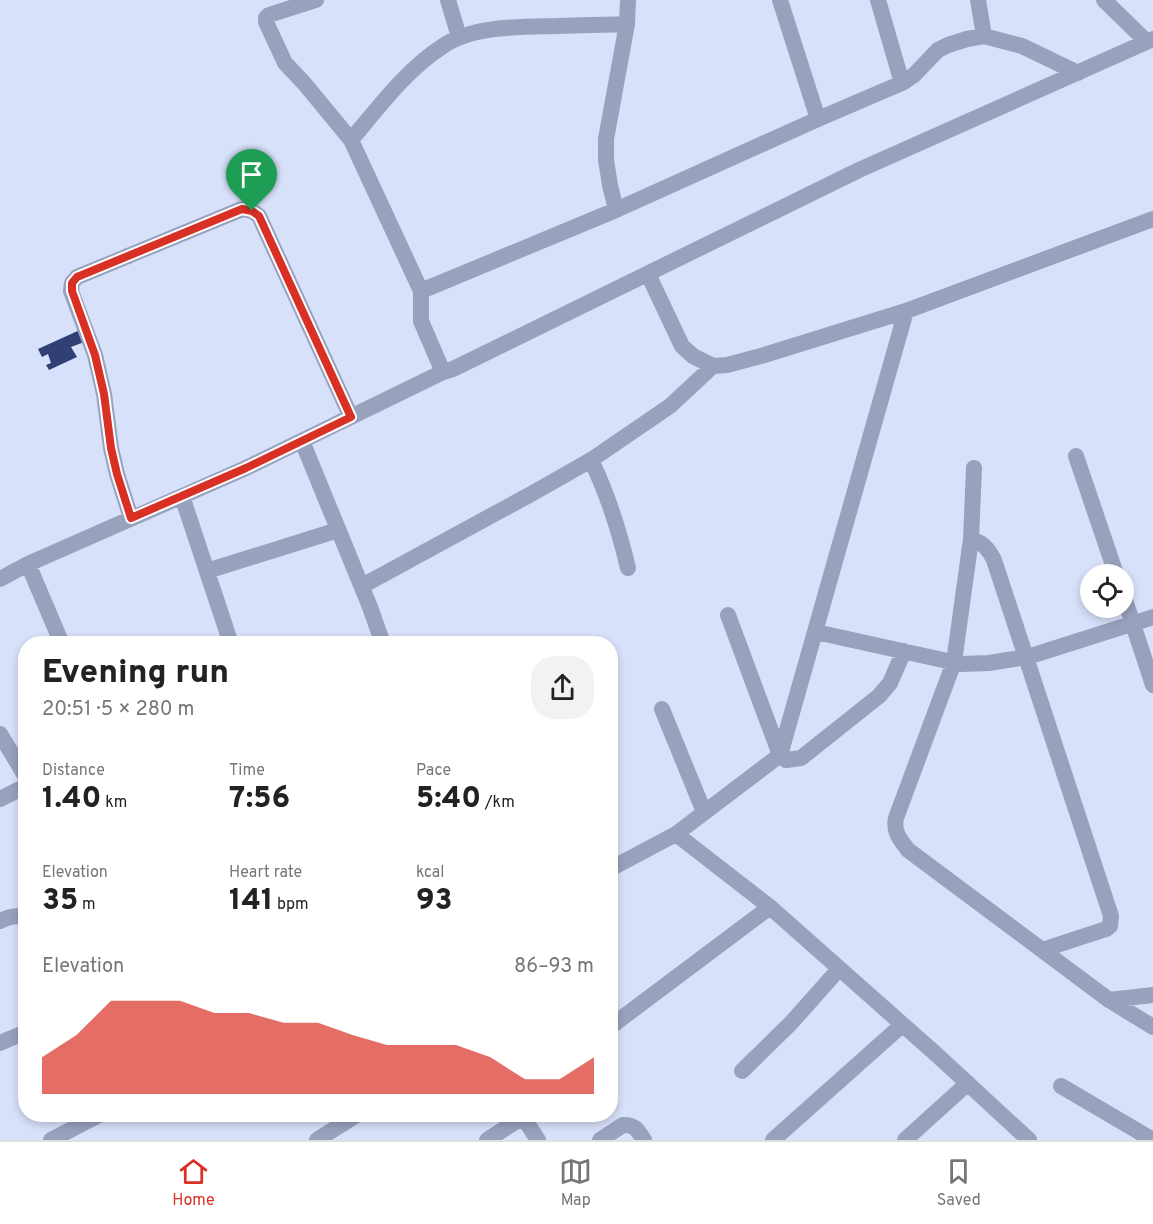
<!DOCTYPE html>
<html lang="en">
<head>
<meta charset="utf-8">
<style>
	:root { --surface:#fff; --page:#f2f2f2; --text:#222; --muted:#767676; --line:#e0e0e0; --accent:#d93025 }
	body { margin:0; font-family:Overpass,sans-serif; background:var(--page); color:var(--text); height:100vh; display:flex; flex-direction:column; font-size:22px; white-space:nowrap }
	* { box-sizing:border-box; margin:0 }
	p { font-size:20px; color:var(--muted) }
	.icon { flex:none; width:33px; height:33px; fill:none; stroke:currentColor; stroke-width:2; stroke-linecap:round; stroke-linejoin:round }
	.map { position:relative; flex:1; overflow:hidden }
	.details { position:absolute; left:18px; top:636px; width:600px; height:486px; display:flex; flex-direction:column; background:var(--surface); border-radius:24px; box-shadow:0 3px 9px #0003 }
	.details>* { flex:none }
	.buttons { position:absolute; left:1080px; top:564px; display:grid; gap:12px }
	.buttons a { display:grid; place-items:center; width:54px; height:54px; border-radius:50%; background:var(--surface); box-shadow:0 3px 9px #0003; font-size:30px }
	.pin { position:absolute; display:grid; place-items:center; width:51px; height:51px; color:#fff; margin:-62px -26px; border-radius:50% 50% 50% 0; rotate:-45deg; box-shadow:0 0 6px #0007 }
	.pin .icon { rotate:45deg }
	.round { display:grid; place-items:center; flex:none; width:63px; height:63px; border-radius:24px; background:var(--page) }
	.overview { display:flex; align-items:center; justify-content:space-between; height:102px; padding:0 24px }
	h1 { font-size:33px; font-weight:800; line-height:45px }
	.metrics { display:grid; grid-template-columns:repeat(3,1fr); gap:9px; height:102px; padding:6px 24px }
	.metrics div { display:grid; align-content:center }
	.metrics b { font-size:30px; font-weight:800 }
	.metrics small { font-size:16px; font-weight:400 }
	.metrics p { font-size:16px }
	.chart { height:168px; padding:12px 24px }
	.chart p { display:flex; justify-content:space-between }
	.chart svg { width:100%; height:108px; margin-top:6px; fill:var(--accent); opacity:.7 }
	.tabs { display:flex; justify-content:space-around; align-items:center; height:84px; border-top:2px solid var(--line); background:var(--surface); font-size:16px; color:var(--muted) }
	.tabs a { display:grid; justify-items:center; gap:3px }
	.tabs .selected { color:var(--accent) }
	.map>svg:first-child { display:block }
	.building { fill:#304074 }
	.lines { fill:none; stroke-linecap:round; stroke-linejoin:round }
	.minor { stroke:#98a2bd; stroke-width:16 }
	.route-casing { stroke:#fff; stroke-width:12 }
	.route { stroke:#d93025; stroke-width:8 }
</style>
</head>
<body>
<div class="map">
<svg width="1153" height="1140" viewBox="0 0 1153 1140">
	<rect width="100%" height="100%" fill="#d8e1fa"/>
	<!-- building -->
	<path class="building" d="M82 329 87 341 71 347 77 357 49 370 46 365 51 363 48 354 42 357 38 349Z"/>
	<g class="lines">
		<!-- minor -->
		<path class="minor" d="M316 0 269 15 266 18V22L285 63 304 83 351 140 421 291V321L443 372
			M448 0 459 37
			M780 0 818 119
			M878 0 902 83
			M978 0 984 36
			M1104 0 1147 42
			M351 140C379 107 406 70 443 46 474 25 523 27 559 26 582 25 604 25 627 24
			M616 210 610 185 606 160V139L627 24 628 0
			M648 274 682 346 693 356 713 366 727 365 761 356 906 311
			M421 291 616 210 818 119 902 83 914 75 938 50 948 45 967 39 984 36 1022 46 1078 73
			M302 441 370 607 383 644
			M1076 456 1116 574
			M591 460C608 495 619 530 628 568
			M974 468 971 539 954 662 896 818C893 832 900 839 908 850L1109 1000 1153 1027
			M182 496 231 644
			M131 518 117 474 111 448 104 394 95 355 71 291 72 283 77 277 242 209 252 211 259 216 351 417
			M971 539C983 543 988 548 994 560L1111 916 1110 926 1106 929 1042 950
			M28 564 62 644
			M207 571 338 530
			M0 579 28 564 246 468 443 372 453 369 859 170 1153 39
			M362 586 533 493 591 460 670 406 713 366
			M1124 597 1153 685
			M728 615 780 755 786 760 801 758 879 696 890 683 904 651
			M816 632 961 664 989 663 1027 657 1153 617
			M662 709 704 812
			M0 734 26 777
			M0 799 26 786
			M676 834 770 907 937 1055 1029 1140
			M610 869 676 834 780 755 906 311 1153 219
			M0 921C8 917 17 914 26 918
			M1109 1000 1153 995
			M610 1027 770 907
			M0 1043 26 1032
			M742 1071 791 1023 839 969
			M1061 1086 1153 1140
			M521 1114 538 1140
			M51 1140 101 1114
			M317 1140 358 1114
			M487 1140 523 1117
			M600 1140 623 1125C635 1124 638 1131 644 1140
			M773 1140 902 1025
			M905 1140 968 1083"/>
	</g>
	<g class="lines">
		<!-- route casing -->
		<g class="route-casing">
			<path id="route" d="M242 209 252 211 259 216 351 417 246 468 131 518 117 474 111 448 104 394 95 355 72 291V283L77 277Z"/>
		</g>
		<!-- route -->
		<use href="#route" class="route"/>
	</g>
</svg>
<div class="buttons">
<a><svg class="icon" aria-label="locate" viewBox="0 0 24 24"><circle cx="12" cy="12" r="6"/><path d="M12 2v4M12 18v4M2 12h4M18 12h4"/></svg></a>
</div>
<div class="pin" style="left:252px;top:211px;background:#1e9e55"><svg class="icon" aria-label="arrive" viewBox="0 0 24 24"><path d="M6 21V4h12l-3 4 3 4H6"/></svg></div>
<section class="details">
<div class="overview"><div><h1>Evening run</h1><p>20:51 · 5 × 280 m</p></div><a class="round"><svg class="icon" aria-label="share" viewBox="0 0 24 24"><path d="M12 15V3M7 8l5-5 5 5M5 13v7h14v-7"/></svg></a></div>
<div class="metrics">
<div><p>Distance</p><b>1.40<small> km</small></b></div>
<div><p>Time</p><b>7:56</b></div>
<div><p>Pace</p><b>5:40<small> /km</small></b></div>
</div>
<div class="metrics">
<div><p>Elevation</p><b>35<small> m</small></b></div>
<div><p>Heart rate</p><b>141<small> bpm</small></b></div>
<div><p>kcal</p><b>93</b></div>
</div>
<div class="chart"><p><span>Elevation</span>86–93 m</p>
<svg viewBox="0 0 160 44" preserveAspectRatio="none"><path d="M0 44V29L10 20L20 6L30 6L40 6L50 11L60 11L70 15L80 15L90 20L100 24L110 24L120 24L130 29L140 38L150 38L160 29V44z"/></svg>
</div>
</section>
</div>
<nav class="tabs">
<a class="selected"><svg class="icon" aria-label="home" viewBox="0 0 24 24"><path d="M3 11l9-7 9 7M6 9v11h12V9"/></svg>Home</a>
<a><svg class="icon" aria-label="map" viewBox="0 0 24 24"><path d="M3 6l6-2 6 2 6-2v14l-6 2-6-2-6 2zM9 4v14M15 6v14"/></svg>Map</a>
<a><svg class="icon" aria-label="saved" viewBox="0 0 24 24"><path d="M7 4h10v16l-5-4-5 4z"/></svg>Saved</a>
</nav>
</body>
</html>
